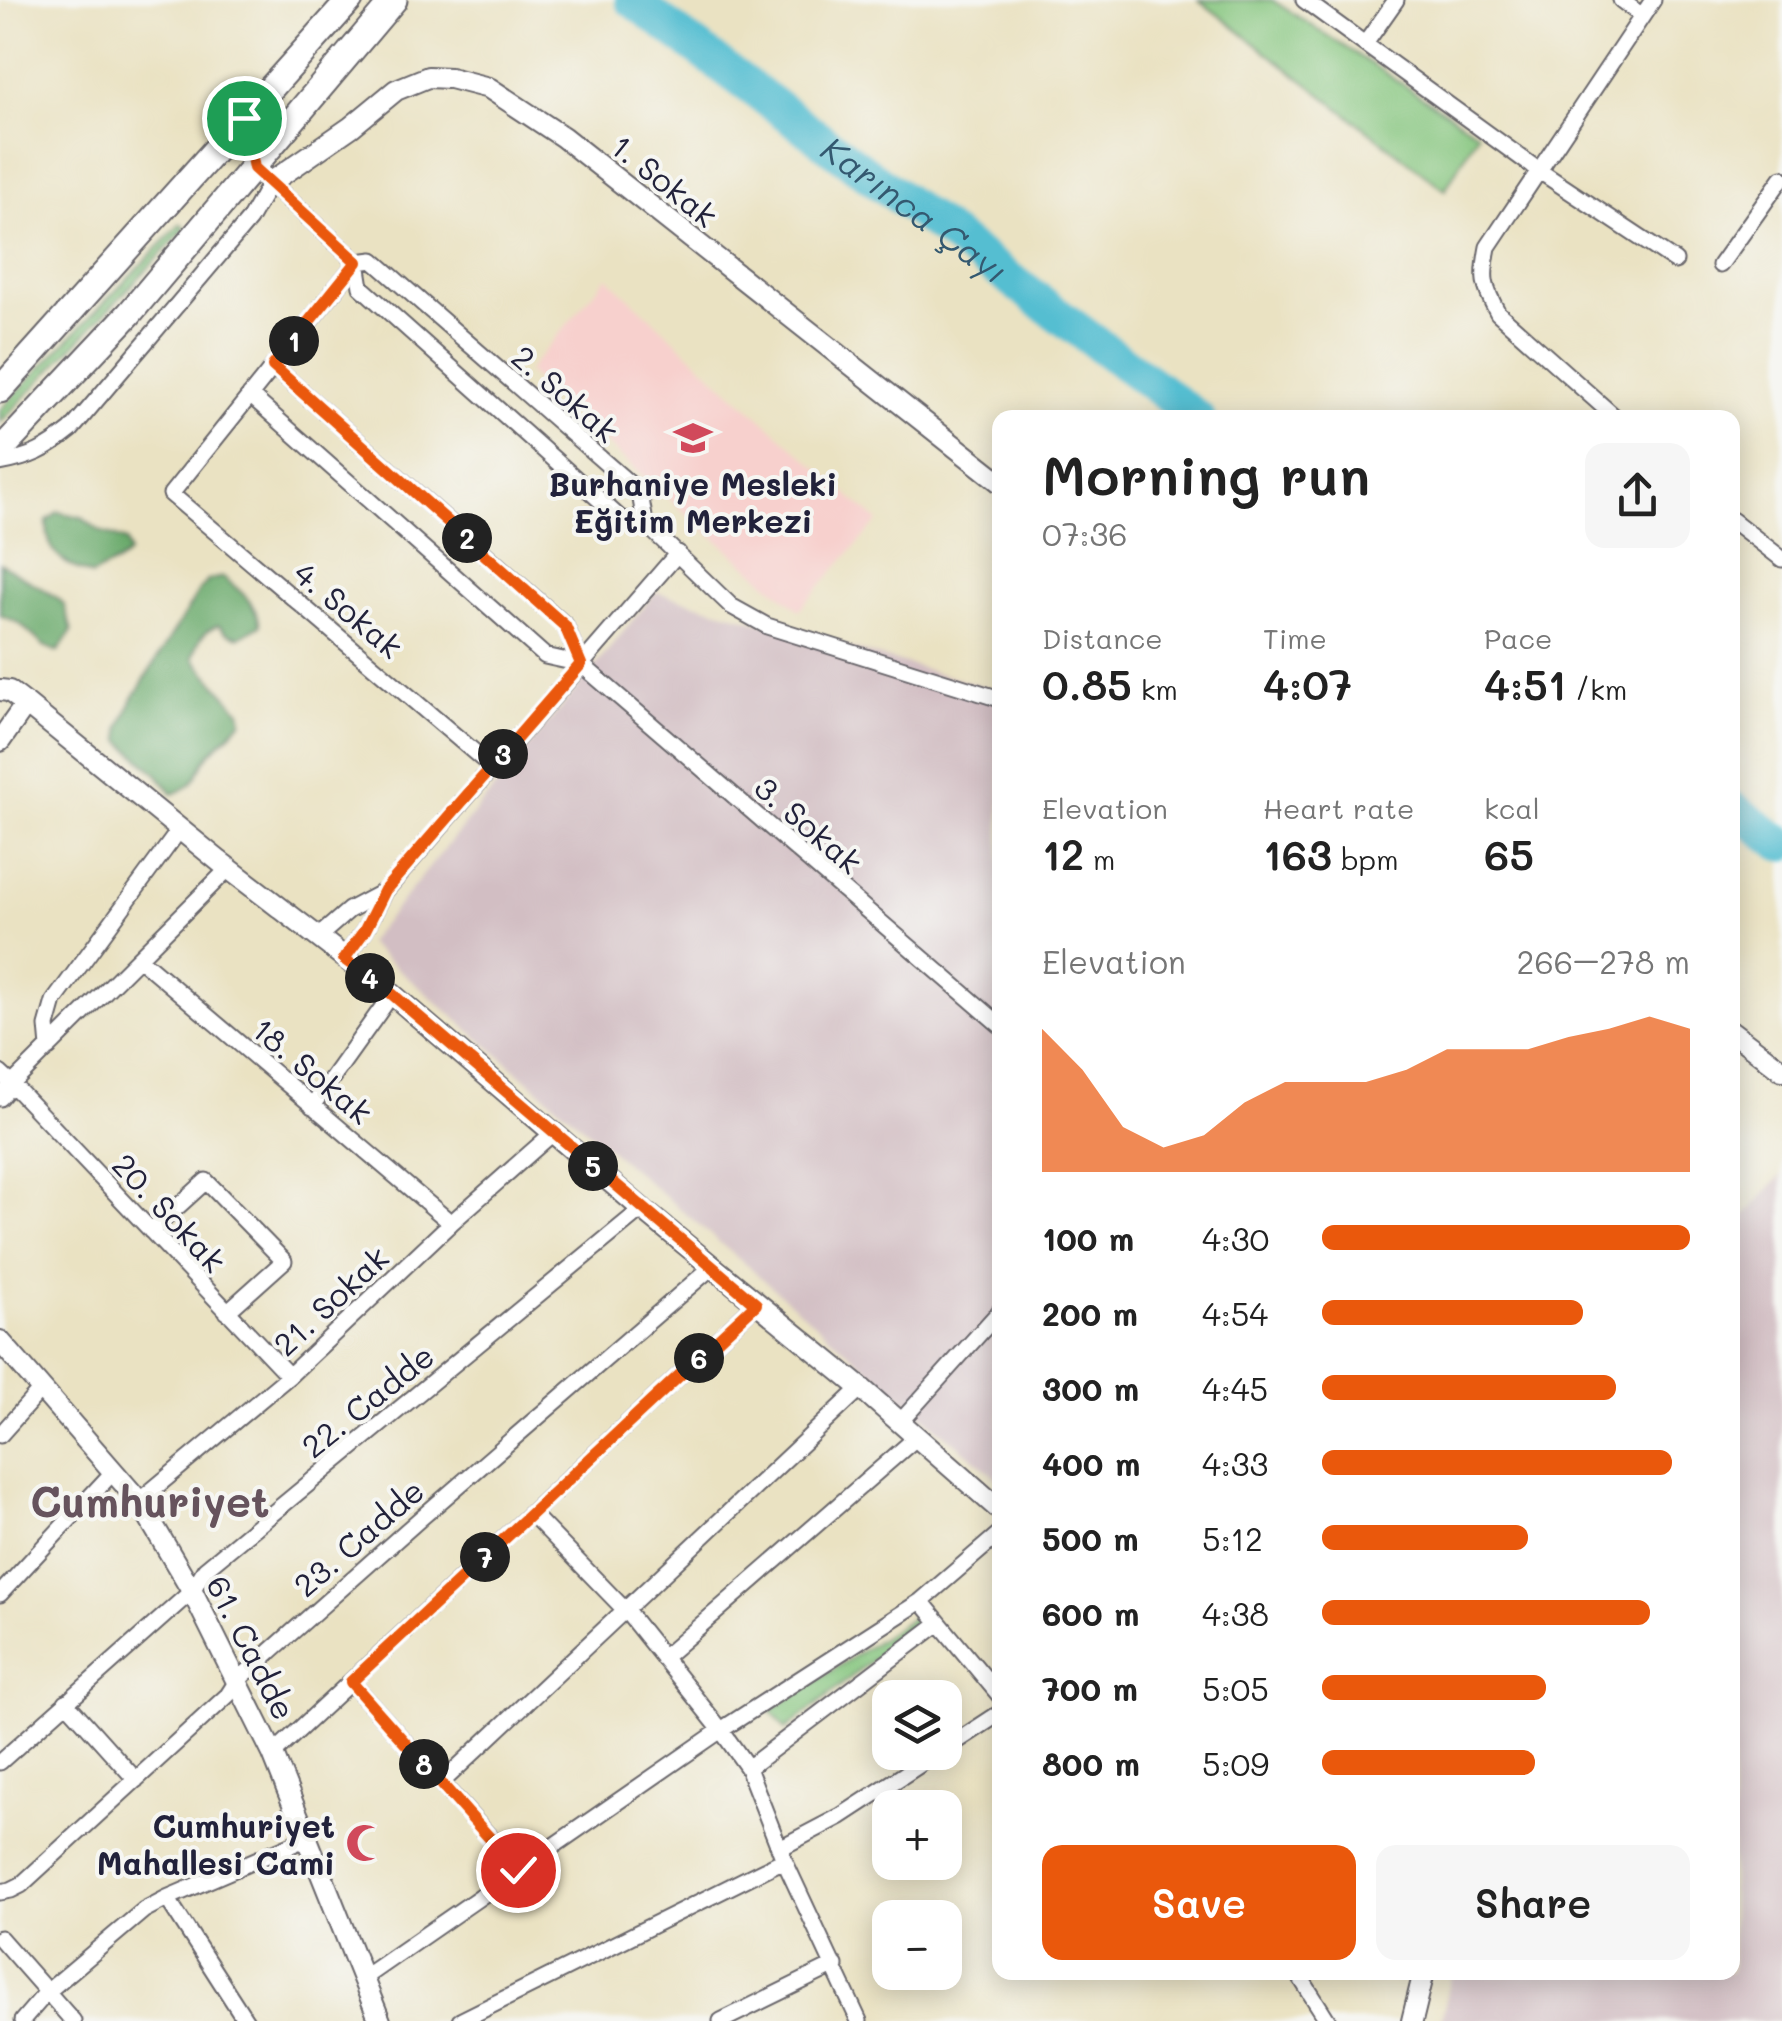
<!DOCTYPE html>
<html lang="en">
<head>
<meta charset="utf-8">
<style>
	:root { --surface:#fff; --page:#f6f6f6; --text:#222; --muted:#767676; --accent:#ea580c }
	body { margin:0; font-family:Mali,sans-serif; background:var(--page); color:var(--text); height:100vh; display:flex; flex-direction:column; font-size:38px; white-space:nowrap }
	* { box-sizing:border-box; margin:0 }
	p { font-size:32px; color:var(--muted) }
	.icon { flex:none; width:55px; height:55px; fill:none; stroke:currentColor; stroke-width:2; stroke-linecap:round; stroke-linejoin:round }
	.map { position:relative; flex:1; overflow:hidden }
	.details { position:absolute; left:992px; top:410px; width:748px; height:1570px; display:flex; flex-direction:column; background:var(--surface); border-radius:20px; box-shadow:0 5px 25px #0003 }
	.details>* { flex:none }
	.fabs { position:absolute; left:872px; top:1680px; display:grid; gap:20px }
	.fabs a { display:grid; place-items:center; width:90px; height:90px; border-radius:20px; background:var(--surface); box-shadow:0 5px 25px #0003; font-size:50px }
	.pin { position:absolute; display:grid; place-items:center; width:85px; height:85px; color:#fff; margin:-42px; border:5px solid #fff; border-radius:50%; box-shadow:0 2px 10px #0007 }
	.km { position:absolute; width:50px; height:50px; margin:-25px; border-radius:50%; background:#222; color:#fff; font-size:28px; line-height:50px; text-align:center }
	.round { display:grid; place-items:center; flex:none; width:105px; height:105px; border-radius:20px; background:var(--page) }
	.head { display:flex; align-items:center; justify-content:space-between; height:170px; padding:0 50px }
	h1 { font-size:55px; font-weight:600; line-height:75px }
	.stats { display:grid; grid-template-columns:repeat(3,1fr); gap:15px; height:170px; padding:10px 50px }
	.stats div { display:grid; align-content:center }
	.stats b { font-size:42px; font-weight:600 }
	.stats small { font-size:28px; font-weight:400 }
	.stats p { font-size:28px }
	.chart { height:280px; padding:20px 50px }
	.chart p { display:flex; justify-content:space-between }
	.chart svg { width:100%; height:180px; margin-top:10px; fill:var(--accent); opacity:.7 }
	.cta { display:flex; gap:20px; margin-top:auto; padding:20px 50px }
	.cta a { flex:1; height:115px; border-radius:20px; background:var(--accent); color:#fff; font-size:40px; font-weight:600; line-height:115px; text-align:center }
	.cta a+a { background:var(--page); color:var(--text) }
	ul { padding:0 50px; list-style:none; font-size:32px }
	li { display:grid; grid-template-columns:160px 120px 1fr; align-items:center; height:75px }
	li i { height:25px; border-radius:12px; background:var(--accent) }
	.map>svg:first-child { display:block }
	.built { fill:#f7d0cd }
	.industrial { fill:#d2bec3 }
	.green { fill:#84c57d; stroke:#53745c; stroke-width:2.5 }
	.forest { fill:#6baa6c; stroke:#466654; stroke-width:2.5 }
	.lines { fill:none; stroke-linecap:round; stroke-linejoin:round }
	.river { stroke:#54bed1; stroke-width:35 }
	.minor-casing { stroke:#68656a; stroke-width:19 }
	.tertiary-casing { stroke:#68656a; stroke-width:24 }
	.primary-casing { stroke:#68656a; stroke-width:29 }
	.minor { stroke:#fff; stroke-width:15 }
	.tertiary { stroke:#fff; stroke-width:20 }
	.primary { stroke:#fff; stroke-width:25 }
	.route-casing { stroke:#fff; stroke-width:20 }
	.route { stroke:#ea580c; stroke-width:12 }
	.labels { text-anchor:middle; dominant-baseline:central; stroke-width:8; stroke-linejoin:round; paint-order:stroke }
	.street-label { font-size:32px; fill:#22223b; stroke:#f6f6f2 }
	.poi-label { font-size:32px; font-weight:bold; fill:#22223b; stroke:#f6f6f2 }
	.water-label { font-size:35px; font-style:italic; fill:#345970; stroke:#f6f6f2 }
	.district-label { font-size:42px; font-weight:bold; fill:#66535d; stroke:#f6f6f2 }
</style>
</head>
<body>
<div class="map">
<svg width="1782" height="2021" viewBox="0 0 1782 2021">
	<rect width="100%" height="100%" fill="#f6f6f2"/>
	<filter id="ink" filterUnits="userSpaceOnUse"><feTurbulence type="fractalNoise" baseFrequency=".01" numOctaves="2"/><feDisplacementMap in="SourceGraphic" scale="20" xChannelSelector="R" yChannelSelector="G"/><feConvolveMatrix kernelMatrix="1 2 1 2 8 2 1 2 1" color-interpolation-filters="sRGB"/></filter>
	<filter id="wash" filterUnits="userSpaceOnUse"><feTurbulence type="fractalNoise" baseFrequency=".0048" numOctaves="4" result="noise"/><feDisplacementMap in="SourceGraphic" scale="40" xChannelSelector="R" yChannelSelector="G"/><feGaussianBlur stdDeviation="2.25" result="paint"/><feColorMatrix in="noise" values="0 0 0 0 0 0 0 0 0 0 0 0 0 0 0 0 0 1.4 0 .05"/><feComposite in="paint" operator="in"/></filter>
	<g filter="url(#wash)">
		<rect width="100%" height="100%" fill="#eae2c2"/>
		<!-- built -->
		<path class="built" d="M607 277 731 392 878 521 799 610 653 485 527 372Z"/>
		<!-- industrial -->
		<path class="industrial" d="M656 592 1000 691V1481L367 943Z
			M1782 1175V2021H1441L1452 1973 1732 1972 1733 1228Z"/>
		<!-- green -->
		<path class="green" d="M1199 0H1272L1478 133 1445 190Z
			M181 224 186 228 0 423V410Z
			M920 1613 923 1620 786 1729 771 1710Z"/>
		<!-- forest -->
		<path class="forest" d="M58 512 81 517 100 531 126 541 129 553C120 565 104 566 92 576 63 562 46 557 47 521Z
			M0 563 59 599 64 605 72 631 58 652 44 646 19 623 0 615Z
			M223 577C240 590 256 603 260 625L240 637 227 633 218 625C201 632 198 641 193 658L240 711 242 720C234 733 222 740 212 751 196 769 200 785 173 794L158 775 121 741 120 728 133 698 200 589 209 580Z"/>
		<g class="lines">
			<!-- river -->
			<g class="river">
				<path id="s1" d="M632 0 1198 418"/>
				<path d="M1732 808 1782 844"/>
			</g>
		</g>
	</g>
	<g filter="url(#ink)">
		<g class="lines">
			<!-- minor casing -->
			<g class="minor-casing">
				<path id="minor" d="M1304 0 1538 170 1675 261
					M1621 0 1642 16
					M1365 44 1396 0
					M244 118 254 168 357 262 361 287 620 518 645 523
					M357 262 171 494 492 767
					M357 262 373 260 640 493 645 523
					M1720 265 1782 178
					M273 366 565 625 581 664
					M250 395 545 656 581 664 1000 1025
					M1616 418 1498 313C1483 286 1482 278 1488 247L1653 0
					M0 463C32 457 46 450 71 430L249 220 270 183
					M1732 520 1782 559
					M645 523 731 606 767 626 1000 699
					M385 891 678 553
					M318 937 349 910 385 891 365 930 344 959
					M140 959 451 1223
					M49 1048 47 1026 54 1001 180 829
					M0 1073 12 1084 289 1376
					M0 1098 12 1084 229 868
					M312 1106 392 994
					M151 1231 206 1181 284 1261 227 1312
					M900 1422 1000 1311
					M0 1435 42 1388
					M139 1501 289 1376 451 1223 554 1132
					M532 1514 626 1611 721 1730 748 1768 939 1623
					M0 1594 114 1471
					M921 1601 1000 1696
					M663 1658 917 1437
					M351 1682 518 1869
					M66 1702 136 1780
					M945 1749 1000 1713
					M273 1754 756 1304
					M0 1762 192 1591 205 1569 642 1209
					M748 1768 784 1860 859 2021
					M441 1783 861 1388
					M780 1848 841 1816 939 1752
					M0 1892 11 1890 21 1885 228 1695 237 1681 421 1518 713 1266
					M167 1898 307 1838
					M0 1938 73 2021
					M1297 1972 1328 2021
					M363 1978 721 1730 921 1601 1000 1533
					M22 2021 47 1992 144 1910 167 1898 246 2021
					M460 2021 784 1860
					M721 2021 835 1965"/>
			</g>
			<!-- tertiary casing -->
			<g class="tertiary-casing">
				<path id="tertiary" d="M270 183 351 127 396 90 428 77 450 78 489 88 563 137 1000 482
					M0 690 9 691 26 704 219 861 392 994 642 1209 861 1388 1000 1510
					M0 741 26 704
					M1732 1032 1782 1070
					M0 1341 139 1501 192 1591 273 1754 380 2021
					M1412 2021 1424 1972"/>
			</g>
			<!-- primary casing -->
			<g class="primary-casing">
				<path id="primary" d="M0 390 350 0
					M0 451 129 314 394 0"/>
			</g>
			<!-- minor -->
			<use href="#minor" class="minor"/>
			<!-- tertiary -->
			<use href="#tertiary" class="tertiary"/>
			<!-- primary -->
			<use href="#primary" class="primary"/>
		</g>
	</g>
	<g class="lines" filter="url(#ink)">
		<!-- route casing -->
		<g class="route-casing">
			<path id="route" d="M244 118 254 168 357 262 273 366 565 626 581 664 385 890 365 930 344 959 392 994 756 1304 351 1682 518 1870"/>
		</g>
		<!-- route -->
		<use href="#route" class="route"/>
	</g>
	<!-- icons -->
	<defs>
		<g id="school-bare" transform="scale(3)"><path d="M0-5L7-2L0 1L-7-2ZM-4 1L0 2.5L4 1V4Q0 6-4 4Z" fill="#d1495b" stroke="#f6f6f2" stroke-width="2.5" paint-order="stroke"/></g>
		<g id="mosque-bare" transform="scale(3)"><path d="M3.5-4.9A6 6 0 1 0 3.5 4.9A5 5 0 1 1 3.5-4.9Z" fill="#d1495b" stroke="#f6f6f2" stroke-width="2.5" paint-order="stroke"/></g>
	</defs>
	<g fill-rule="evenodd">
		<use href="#school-bare" x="693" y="438"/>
		<use href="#mosque-bare" x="365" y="1843"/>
	</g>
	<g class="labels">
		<!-- street labels -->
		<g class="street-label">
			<text transform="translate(665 180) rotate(39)">1. Sokak</text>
			<text transform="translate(566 393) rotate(41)">2. Sokak</text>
			<text transform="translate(349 609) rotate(40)">4. Sokak</text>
			<text transform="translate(809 824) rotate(41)">3. Sokak</text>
			<text transform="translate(313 1070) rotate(40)">18. Sokak</text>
			<text transform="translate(170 1212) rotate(47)">20. Sokak</text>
			<text transform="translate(330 1300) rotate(-43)">21. Sokak</text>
			<text transform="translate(367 1400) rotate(-39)">22. Cadde</text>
			<text transform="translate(358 1537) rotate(-41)">23. Cadde</text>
			<text transform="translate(252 1647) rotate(63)">61. Cadde</text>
		</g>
		<!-- poi labels -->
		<g class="poi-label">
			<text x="693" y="483">Burhaniye Mesleki<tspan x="693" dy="37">Eğitim Merkezi</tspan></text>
			<text x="335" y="1825" text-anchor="end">Cumhuriyet<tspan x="335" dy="37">Mahallesi Cami</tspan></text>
		</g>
		<!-- water labels -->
		<g class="water-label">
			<text stroke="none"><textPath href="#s1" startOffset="352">Karınca Çayı</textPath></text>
		</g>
		<!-- district labels -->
		<g class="district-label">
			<text x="150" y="1500">Cumhuriyet</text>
		</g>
	</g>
</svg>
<div class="fabs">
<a><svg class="icon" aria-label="layers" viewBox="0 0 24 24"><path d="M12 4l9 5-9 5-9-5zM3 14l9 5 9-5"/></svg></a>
<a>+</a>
<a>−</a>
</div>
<div class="pin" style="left:244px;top:118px;background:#1e9e55"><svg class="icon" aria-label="arrive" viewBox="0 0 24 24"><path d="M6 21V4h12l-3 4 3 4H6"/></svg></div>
<div class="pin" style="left:518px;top:1870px;background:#d93025"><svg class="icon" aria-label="check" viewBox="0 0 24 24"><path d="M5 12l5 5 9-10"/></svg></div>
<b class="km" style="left:294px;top:341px">1</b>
<b class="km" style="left:467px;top:538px">2</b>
<b class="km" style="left:503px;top:754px">3</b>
<b class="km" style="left:370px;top:978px">4</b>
<b class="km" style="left:593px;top:1166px">5</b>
<b class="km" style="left:699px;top:1358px">6</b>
<b class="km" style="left:485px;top:1557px">7</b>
<b class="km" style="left:424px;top:1764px">8</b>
<section class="details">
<div class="head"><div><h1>Morning run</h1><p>07:36</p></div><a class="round"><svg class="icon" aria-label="share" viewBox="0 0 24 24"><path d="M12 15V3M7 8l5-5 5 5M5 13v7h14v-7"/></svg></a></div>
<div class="stats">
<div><p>Distance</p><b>0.85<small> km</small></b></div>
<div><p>Time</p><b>4:07</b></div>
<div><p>Pace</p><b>4:51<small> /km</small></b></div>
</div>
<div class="stats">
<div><p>Elevation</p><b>12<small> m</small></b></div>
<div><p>Heart rate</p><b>163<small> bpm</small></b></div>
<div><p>kcal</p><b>65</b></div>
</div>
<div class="chart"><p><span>Elevation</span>266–278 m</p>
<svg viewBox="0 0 160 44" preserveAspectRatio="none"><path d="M0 44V9L10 19L20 33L30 38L40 35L50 27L60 22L70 22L80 22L90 19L100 14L110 14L120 14L130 11L140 9L150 6L160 9V44z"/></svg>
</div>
<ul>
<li><b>100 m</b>4:30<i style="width:100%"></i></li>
<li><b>200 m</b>4:54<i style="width:71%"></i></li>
<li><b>300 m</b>4:45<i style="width:80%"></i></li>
<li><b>400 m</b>4:33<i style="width:95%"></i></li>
<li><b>500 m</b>5:12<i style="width:56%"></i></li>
<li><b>600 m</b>4:38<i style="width:89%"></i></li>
<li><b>700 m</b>5:05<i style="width:61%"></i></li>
<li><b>800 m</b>5:09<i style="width:58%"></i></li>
</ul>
<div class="cta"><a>Save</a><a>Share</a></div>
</section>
</div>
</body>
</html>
